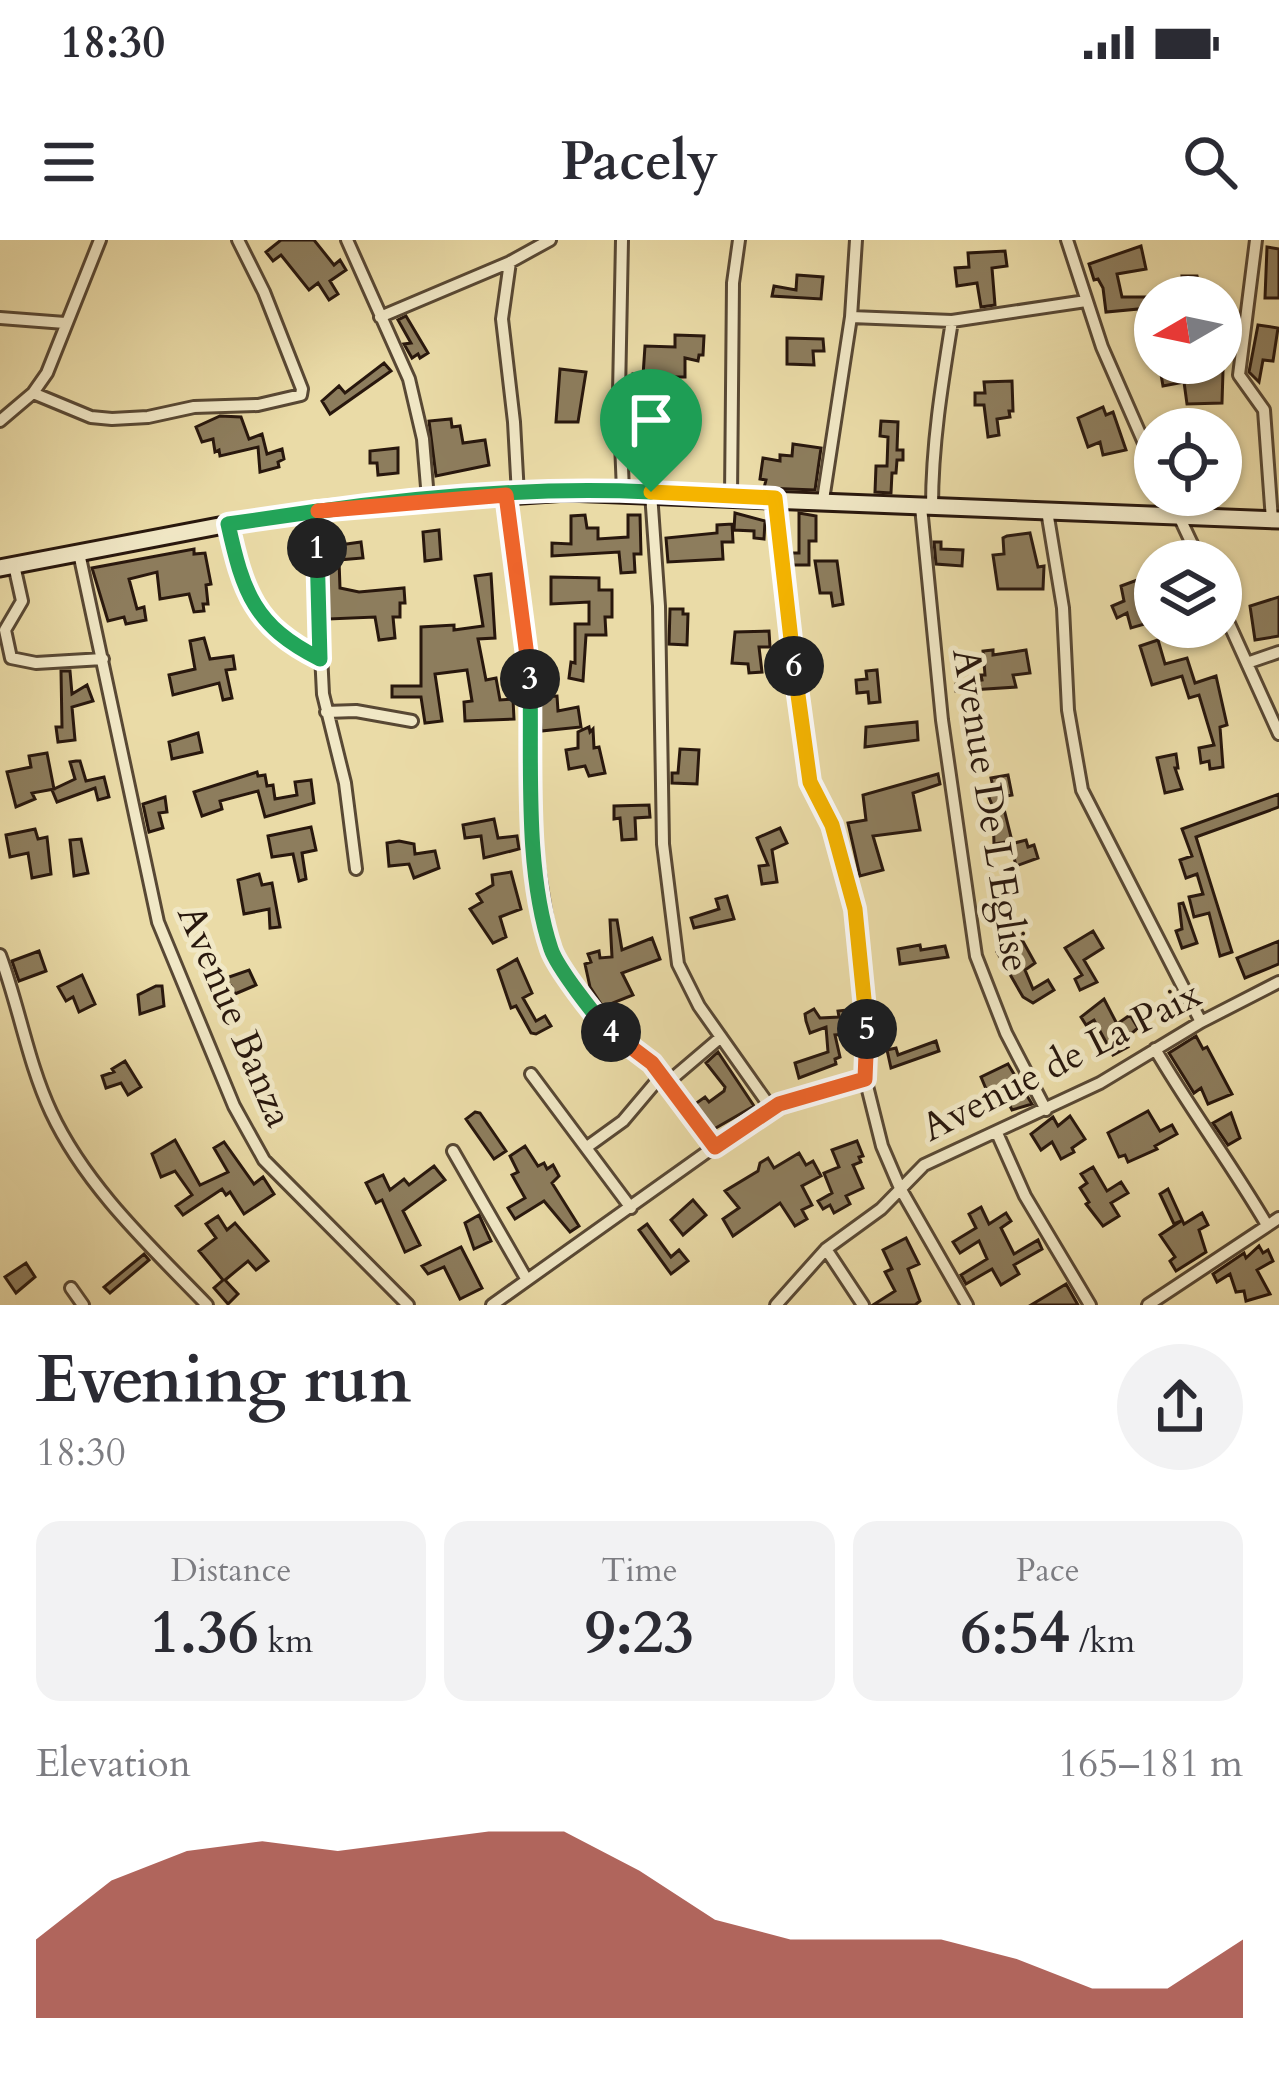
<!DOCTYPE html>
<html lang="en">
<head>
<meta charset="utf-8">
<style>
	:root { --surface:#fff; --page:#f2f2f3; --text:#2b2b33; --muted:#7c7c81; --accent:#8f2418 }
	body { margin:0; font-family:Cardo,serif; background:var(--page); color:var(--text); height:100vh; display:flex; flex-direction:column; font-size:45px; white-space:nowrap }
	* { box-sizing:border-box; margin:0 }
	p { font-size:39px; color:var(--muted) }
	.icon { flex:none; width:66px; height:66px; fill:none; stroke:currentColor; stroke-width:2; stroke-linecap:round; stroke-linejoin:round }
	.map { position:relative; height:1065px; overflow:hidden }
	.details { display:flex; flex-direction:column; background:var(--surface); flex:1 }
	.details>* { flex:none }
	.needle { width:78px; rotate:261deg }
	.tools { position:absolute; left:1134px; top:36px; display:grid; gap:24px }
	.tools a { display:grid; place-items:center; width:108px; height:108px; border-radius:50%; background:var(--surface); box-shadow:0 3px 9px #0004; font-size:60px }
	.pin { position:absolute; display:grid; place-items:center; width:102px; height:102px; color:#fff; margin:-123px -51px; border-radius:50% 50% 50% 0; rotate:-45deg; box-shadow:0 0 12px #0007 }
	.pin .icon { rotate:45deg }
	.km { position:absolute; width:60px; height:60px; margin:-30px; border-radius:50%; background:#222; color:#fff; font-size:33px; line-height:60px; text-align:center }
	.round { display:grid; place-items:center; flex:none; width:126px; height:126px; border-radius:63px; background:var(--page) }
	.head { display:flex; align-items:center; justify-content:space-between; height:204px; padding:0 36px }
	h1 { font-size:66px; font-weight:700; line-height:90px }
	.stats { display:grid; grid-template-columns:repeat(3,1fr); gap:18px; height:204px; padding:12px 36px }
	.stats div { display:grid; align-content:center; border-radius:24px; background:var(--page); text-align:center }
	.stats b { font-size:60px; font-weight:700 }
	.stats small { font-size:33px; font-weight:400 }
	.stats p { font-size:33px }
	.chart { height:336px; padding:24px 36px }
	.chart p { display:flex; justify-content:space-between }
	.chart svg { width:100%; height:216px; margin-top:12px; fill:var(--accent); opacity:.7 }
	.status { display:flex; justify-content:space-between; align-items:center; height:84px; padding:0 60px; background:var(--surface); direction:ltr }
	.status svg { height:33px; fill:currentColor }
	header { display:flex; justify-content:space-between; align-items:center; height:156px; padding:0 36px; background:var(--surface); font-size:54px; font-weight:700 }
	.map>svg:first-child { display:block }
	.building { fill:#8d7d5d; stroke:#28170d; stroke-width:3 }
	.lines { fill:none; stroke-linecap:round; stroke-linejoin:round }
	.street-casing { stroke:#584834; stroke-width:16 }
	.secondary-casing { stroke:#28170d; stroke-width:21 }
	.street { stroke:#f1e8c6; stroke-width:10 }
	.secondary { stroke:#f1e8c6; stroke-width:15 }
	.split-1-casing { stroke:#fff; stroke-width:24 }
	.split-2-casing { stroke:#fff; stroke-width:24 }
	.split-3-casing { stroke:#fff; stroke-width:24 }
	.split-4-casing { stroke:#fff; stroke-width:24 }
	.split-5-casing { stroke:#fff; stroke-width:24 }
	.split-6-casing { stroke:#fff; stroke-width:24 }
	.split-7-casing { stroke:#fff; stroke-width:24 }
	.split-1 { stroke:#22a559; stroke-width:15 }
	.split-2 { stroke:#22a559; stroke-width:15 }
	.split-3 { stroke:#f0652b; stroke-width:15 }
	.split-4 { stroke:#22a559; stroke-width:15 }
	.split-5 { stroke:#f0652b; stroke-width:15 }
	.split-6 { stroke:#f5b400; stroke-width:15 }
	.split-7 { stroke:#f5b400; stroke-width:15 }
	.labels { text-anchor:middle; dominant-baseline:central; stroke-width:10; stroke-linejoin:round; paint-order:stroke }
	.street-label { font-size:39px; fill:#28170d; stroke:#f1e8c6 }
</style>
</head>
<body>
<div class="status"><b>18:30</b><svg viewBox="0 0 49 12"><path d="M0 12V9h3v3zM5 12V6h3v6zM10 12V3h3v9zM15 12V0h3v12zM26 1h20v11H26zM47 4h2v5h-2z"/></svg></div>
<header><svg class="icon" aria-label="menu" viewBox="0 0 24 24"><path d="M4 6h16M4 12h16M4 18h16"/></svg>Pacely<svg class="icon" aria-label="search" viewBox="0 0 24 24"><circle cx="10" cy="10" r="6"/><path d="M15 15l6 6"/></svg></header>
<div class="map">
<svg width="1279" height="1065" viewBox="0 0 1279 1065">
	<rect width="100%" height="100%" fill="#eadba7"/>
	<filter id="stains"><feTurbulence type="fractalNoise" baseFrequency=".00167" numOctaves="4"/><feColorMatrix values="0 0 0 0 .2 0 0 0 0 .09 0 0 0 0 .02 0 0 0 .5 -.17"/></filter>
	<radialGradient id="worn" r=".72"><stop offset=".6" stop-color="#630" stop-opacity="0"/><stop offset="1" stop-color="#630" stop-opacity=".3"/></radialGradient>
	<!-- building -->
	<path class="building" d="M281 0H314L334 25 340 20 346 30 330 41 338 54 329 60 318 43 309 50 281 15 273 21 266 12Z
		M1141 6 1146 29 1117 34 1122 57H1153V72H1139V69L1106 72 1103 48 1098 39 1094 40 1089 24Z
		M1267 7 1279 9V58H1265Z
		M1005 11 1007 26 992 28 995 65 981 67 977 43 957 46 955 28 969 27 968 13Z
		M797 35 823 37 821 59 772 56 774 46 796 50Z
		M1182 36H1197L1201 57H1169L1170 47 1183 48Z
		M406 76 428 113 420 118 418 114 412 118 404 104 411 103 398 80Z
		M1258 85 1278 88 1273 121 1263 120 1259 142 1249 132Z
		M675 95 704 96 703 115H699L698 121 685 118V137H673V150H659V185L680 184 681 197 639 189 640 153 631 152 633 134 643 136 645 106 675 107Z
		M787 98 823 99 824 111H813L814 125 787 124Z
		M384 123 391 131 330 174 322 161 339 146 345 153Z
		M1159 123H1171L1173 134 1193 131 1194 123H1214L1213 132 1223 131 1222 163 1187 164 1184 142 1163 146Z
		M560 129 586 132 578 182H556Z
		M1012 141 1013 171H1009L1010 177 997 179 999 195 988 197 984 165H975V153H985L984 142Z
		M1103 167 1106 175 1113 172 1126 210 1103 215 1100 202 1088 207 1078 178Z
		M220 176 241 177 249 199 262 194 267 214 282 209 284 219 278 222 279 227 260 232 258 207 220 216 219 210 215 212 213 199 202 202 196 187Z
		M451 179 452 187 460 186 463 203 485 200 489 225 436 236 429 181Z
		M881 181 898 182 897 210H903V220H897L896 233H892L891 253 875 252 876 226H887L888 197 880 196Z
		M793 204 821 208 815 250 764 248 766 240 760 239 763 218 780 221V215L792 216Z
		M398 208V233L378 235 377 223H370V211Z
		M735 273 765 281 764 299 754 298V291L734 290Z
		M799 273 816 276V301H809V325H793L791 313H799Z
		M585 275 587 288H598V299L628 297V275H640L641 314H634L635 332 621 333 619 312 552 316V303L571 304V276Z
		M732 284 733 302H722L723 319 668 322 666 298 717 293V285Z
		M439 290 441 319 425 321 423 292Z
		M1030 293 1038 327 1044 326 1043 349H998L993 315 1004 314 1003 298 1007 296Z
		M361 302 363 318 339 320 340 348 359 352 404 348 405 363H400V377H393L395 398 379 400 375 377 329 379 325 307Z
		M934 302H941V309L963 310 962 326 936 324Z
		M194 309V314L205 313 211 344 206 345 208 364H203L204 371 194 372 189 354 160 359 157 332 129 339 137 369 144 367 146 380 126 384 124 377 108 381 92 328Z
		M815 321H837L843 364 833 366 831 353H820Z
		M491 334 495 398 478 399 486 440 496 438 500 460 513 459 514 479 465 481 464 462 472 461 467 430 435 434 442 481 425 483 421 457H392V446H421V387L454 385V390L483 386 475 336Z
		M551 337 599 338V350H612V377H605L606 395H586L583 441 569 438 571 422 575 423V384H589V362L551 364Z
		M1140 339 1155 381 1131 388 1127 373 1117 378 1112 366 1124 361 1121 346Z
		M1279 357V396L1255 400 1250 366Z
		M670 369H683V374H688L687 405 669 404Z
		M769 391 770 407H759L762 432 749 433 748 424 732 423 735 392Z
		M204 398 210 419 233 416 235 429 226 430 232 458 223 460 219 443 173 455 169 435 195 429 190 401Z
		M1158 400 1165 424 1187 418 1195 443 1216 436 1227 485 1220 487 1223 527 1210 529 1209 521 1201 523 1199 508 1214 505 1199 455 1189 458 1182 436 1152 445 1140 406Z
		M993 410V415L1026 410 1030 433 1013 435 1016 447 956 451V444L982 440 981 435H985L983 411Z
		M877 430 880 462 869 463 868 452 857 453 856 440 867 439 866 431Z
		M61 431H70L72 454 87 445 93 461 72 467 75 500 58 502 56 487H62Z
		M557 456 558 471 578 467 581 487 541 491 539 457Z
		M917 482 918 500 865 507 866 487Z
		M589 487 590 492 593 489 594 508 599 507 605 533 589 536 585 526 569 529 566 510 578 508V492Z
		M198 493 202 512 172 519 169 502Z
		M680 509 699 510 697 544 672 543V533H678Z
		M47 513 54 549 32 553 35 559 16 567 7 532 31 527 29 516Z
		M1176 514 1178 528H1175L1182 549 1165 553 1157 518Z
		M76 521H80L86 541 104 537 109 557 98 560 95 548 57 562 52 550 75 539 70 522Z
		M257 532 258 536 265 535 267 546 273 545 275 559 297 555 295 542 311 540 314 563 265 577 258 551 220 561 222 569 202 576 194 552Z
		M938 534 940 544 913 553 920 590 873 596 883 630 860 636 848 583 866 580 863 555Z
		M1008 535 1012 555 1001 557 1012 601 994 604 993 567 987 553 994 551 991 538Z
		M1279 554V567L1196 597 1232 712 1220 716 1209 673 1194 677 1189 657 1203 654 1197 634 1186 638 1180 620 1192 616 1182 589Z
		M165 557 167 572 159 573 163 588 149 592 143 564Z
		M649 565 650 577 635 578 636 599 622 600 620 578 614 579V566Z
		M494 579 498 598 517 596 519 609 484 618 481 596 465 598 463 585Z
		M311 587 316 610 302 613 306 639 299 641 293 614 272 617 268 596Z
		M780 588 787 603 772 610 777 642 762 644 759 626 768 625 757 598Z
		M35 589 38 599 47 597 51 634 32 638 28 613 10 617 6 595Z
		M81 599 88 633 74 636 70 600Z
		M1026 600 1028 607 1034 605 1038 618 1016 626 1011 604Z
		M399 601 414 604 415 614 435 611 439 628 414 638 409 624 389 626 387 603Z
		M511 632 521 669 500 677 506 697 493 703 470 669 482 662 477 654 493 645 492 635Z
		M259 634 262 645 272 643 280 687 270 688 269 669 244 674 238 640Z
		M727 656 734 679 694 688 691 678 719 669 716 659Z
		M1183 663 1197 703 1182 708 1176 691 1182 689 1179 664Z
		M610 680H617L622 710 652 698 660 719 622 733 633 755 603 767 590 747 585 724 591 722 588 714 599 711 600 718 612 717Z
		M1015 687 1035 723 1025 730 1033 749 1048 740 1054 750 1033 763 1023 757 997 712 1011 704 1005 693Z
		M1093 691 1103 708 1084 720 1097 742 1080 750 1075 739 1082 735 1065 708Z
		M1279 701V724L1245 738 1237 718Z
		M920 705 921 710 945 706 948 717 900 724 898 709Z
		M39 711 46 731 19 741 12 721Z
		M517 719 532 753 523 758 536 781 545 776 551 786 536 794 531 793 516 766 511 768 498 730Z
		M249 730 256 745 235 754 231 746 213 754 209 744Z
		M82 735 95 764 79 772 73 757 66 761 58 747Z
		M156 746H162L164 766 140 774 138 755Z
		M1104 759 1117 784 1130 775 1138 788 1124 800 1128 807 1113 815 1094 780 1086 785 1081 777Z
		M814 769 820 778 839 777 838 771 848 770 850 794 835 795 840 817 835 819 836 824 799 838 795 823 828 812 826 787 810 793 806 781 805 774Z
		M1196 796 1203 809 1207 807 1232 854 1208 864 1201 848 1194 853 1169 813Z
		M936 801 939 811 891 828 887 810 896 808 898 815Z
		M718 812 754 866 714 889 695 864 705 857 709 862 724 851 725 847 706 823Z
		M125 821 141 847 128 855 121 843 106 848 102 836 114 832 112 829Z
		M1008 824 1032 864 1012 870 1009 864 995 870 981 837Z
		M1148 871 1160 891 1172 885 1177 894 1155 906 1157 909 1128 922 1125 915 1119 917 1108 893Z
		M475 872 480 873 506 911 494 919 466 879Z
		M1231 873 1240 898 1228 905 1213 883Z
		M1070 876 1085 899 1072 908 1074 912 1061 919 1052 902 1041 910 1031 894 1053 877 1058 886Z
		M175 900 200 945 228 932 214 908 224 902 254 944 263 937 274 954 244 974 230 952 226 955 222 949 183 975 176 966 192 955 175 931 161 937 152 914Z
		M857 901 863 916 859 917 861 922 853 925 863 948 846 956 850 964 834 973 830 965 823 969 818 961 832 953 824 933 839 927 832 910Z
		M525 906 538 926 544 923 547 929 553 925 559 936 552 943 579 986 570 992 544 961 515 979 508 968 525 958 512 935 518 932 510 916Z
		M799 913 806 925 813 921 821 936 802 946 812 965 802 970 807 979 795 986 780 963 733 996 723 979 739 968 725 951 758 931 760 923 768 918 774 928Z
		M434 926 445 940 403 971 420 1005 405 1012 382 960 376 963 366 943 383 935 390 950 404 939 409 945Z
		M1093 927 1107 951 1121 942 1128 953 1111 963 1119 976 1103 986 1086 964 1089 962 1080 948 1087 943 1081 934Z
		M1168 949 1184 984 1202 973 1208 985 1199 990 1206 1012 1176 1031 1170 1021 1175 1017 1160 995 1181 981 1174 984 1160 954Z
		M693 960 706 975 683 995 671 980Z
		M981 967 989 984 1006 973 1011 981 1001 988 1014 1014 1038 1000 1042 1009 1014 1025 1019 1034 1001 1045 992 1029 966 1044 961 1035 987 1019 979 1001 960 1013 953 1002 976 988 969 974Z
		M479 975 491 1001 474 1009 465 983Z
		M218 976 227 990 235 983 268 1021 256 1030 248 1021 225 1040 238 1054 228 1064 214 1048 223 1040 199 1011 216 998 206 984Z
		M647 984 671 1017 679 1010 688 1021 671 1034 639 990Z
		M906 998 919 1024 908 1029 920 1061 915 1065H873L895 1051 885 1032 892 1029 883 1010Z
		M1259 1006 1263 1013 1268 1010 1273 1021 1257 1030 1270 1054 1246 1061 1244 1051 1236 1052 1230 1034 1217 1042 1213 1034 1244 1013 1246 1018Z
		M461 1007 482 1048 460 1059 444 1027 428 1034 422 1026Z
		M144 1014 149 1020 110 1053 104 1047Z
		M26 1023 35 1037 16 1053 5 1037Z
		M1066 1044 1078 1065H1031Z"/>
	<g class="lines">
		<!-- street casing -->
		<g class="street-casing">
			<path id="street" d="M347 0 409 139 423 199 428 259
				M622 0 619 154 623 251
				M1067 0 1102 107 1155 228
				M1256 0 1239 135 1264 170 1272 280
				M510 22 502 79 514 182 518 255
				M380 77 510 22 550 0
				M851 77 952 81 1086 61
				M0 78 65 83
				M33 153 91 177 112 179 148 177 194 167 258 165 301 155 302 149 264 52 238 0
				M0 181 33 153 47 133 100 0
				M651 253 659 366 663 604 678 724 699 766 771 868
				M506 255 527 400 536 615 552 714 603 784 652 822 715 907
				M1169 255 1200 321
				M731 256 733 43 739 0
				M775 258 806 525 810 542 832 585 855 669 868 780 863 830 882 906 900 948 967 1065
				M823 260 851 77 856 0
				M921 267 942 480 976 716 1006 793 1046 870
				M932 267C932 204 942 143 952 81
				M1047 271 1063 368 1068 470 1082 550 1201 782
				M314 272 323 454 345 543 356 629
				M228 284C243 351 254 387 319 419
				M79 313 158 682 234 866 264 920 408 1065
				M14 325 22 361 5 390 11 418 36 423 103 419
				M1221 366 1279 494
				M1247 423 1279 412
				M326 472 356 471 412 481
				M0 715C19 766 28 823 51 872 86 947 151 1007 207 1065
				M1155 809C1190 869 1232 925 1267 985
				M531 834 631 968
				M667 843 721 797
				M997 893 1025 956 1090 1065
				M587 907 623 881 661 836
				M453 911 527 1040
				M826 1009 863 1065
				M71 1048 83 1065
				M492 1065 756 877 799 856 864 839
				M776 1065 826 1009 881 969 924 925 1100 843 1201 782 1279 742
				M1148 1065 1279 978"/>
		</g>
		<!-- secondary casing -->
		<g class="secondary-casing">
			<path id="secondary" d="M0 328 245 281 355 266 567 252 1279 280"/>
		</g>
		<!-- street -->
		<use href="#street" class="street"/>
		<!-- secondary -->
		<use href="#secondary" class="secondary"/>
	</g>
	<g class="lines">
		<!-- split-1 casing -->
		<g class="split-1-casing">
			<path id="split-1" d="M317 308 314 272C424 256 539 247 651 252"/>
		</g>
		<!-- split-2 casing -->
		<g class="split-2-casing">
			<path id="split-2" d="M317 308 320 419C254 386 243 352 228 284L318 271"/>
		</g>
		<!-- split-3 casing -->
		<g class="split-3-casing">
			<path id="split-3" d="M318 271 506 255 530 439"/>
		</g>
		<!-- split-4 casing -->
		<g class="split-4-casing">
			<path id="split-4" d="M530 439C532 524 524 628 551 709 557 727 596 778 611 792"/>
		</g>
		<!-- split-5 casing -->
		<g class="split-5-casing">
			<path id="split-5" d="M611 792 652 823 715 907 779 864 865 839 867 789"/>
		</g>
		<!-- split-6 casing -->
		<g class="split-6-casing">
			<path id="split-6" d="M794 426 810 542 832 585 855 669 867 789"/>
		</g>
		<!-- split-7 casing -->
		<g class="split-7-casing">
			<path id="split-7" d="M651 252 775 258 794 426"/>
		</g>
		<!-- split-1 -->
		<use href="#split-1" class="split-1"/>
		<!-- split-2 -->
		<use href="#split-2" class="split-2"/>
		<!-- split-3 -->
		<use href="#split-3" class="split-3"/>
		<!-- split-4 -->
		<use href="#split-4" class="split-4"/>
		<!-- split-5 -->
		<use href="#split-5" class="split-5"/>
		<!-- split-6 -->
		<use href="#split-6" class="split-6"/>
		<!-- split-7 -->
		<use href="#split-7" class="split-7"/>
	</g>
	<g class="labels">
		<!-- street labels -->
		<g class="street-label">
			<text transform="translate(991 570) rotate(81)">Avenue De L'Eglise</text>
			<text transform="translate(235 776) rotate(67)">Avenue Banza</text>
			<text transform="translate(1061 821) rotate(-27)">Avenue de La Paix</text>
		</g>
	</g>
	<rect width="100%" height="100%" filter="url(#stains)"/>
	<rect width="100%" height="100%" fill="url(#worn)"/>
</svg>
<div class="tools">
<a><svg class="needle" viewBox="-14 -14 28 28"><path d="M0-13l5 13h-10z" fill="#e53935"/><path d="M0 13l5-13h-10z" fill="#7c7c81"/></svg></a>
<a><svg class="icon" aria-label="locate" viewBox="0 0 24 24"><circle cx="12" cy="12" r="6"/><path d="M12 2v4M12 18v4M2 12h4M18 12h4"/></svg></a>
<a><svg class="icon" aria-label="layers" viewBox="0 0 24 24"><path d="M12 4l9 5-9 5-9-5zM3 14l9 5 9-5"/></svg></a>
</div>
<div class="pin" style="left:651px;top:252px;background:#1e9e55"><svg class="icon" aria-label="arrive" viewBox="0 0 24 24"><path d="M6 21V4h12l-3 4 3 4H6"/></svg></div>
<b class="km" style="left:317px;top:308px">1</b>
<b class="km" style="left:530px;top:439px">3</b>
<b class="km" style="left:611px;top:792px">4</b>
<b class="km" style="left:867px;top:789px">5</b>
<b class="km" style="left:794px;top:426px">6</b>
</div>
<section class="details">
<div class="head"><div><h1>Evening run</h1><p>18:30</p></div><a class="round"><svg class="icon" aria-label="share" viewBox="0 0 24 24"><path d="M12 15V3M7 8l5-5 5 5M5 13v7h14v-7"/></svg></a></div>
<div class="stats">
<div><p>Distance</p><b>1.36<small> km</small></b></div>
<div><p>Time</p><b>9:23</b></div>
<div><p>Pace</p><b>6:54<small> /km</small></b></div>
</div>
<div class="chart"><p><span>Elevation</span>165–181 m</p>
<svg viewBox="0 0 160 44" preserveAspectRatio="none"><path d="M0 44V28L10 16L20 10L30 8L40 10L50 8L60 6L70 6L80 14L90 24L100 28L110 28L120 28L130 32L140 38L150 38L160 28V44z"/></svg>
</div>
</section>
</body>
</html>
